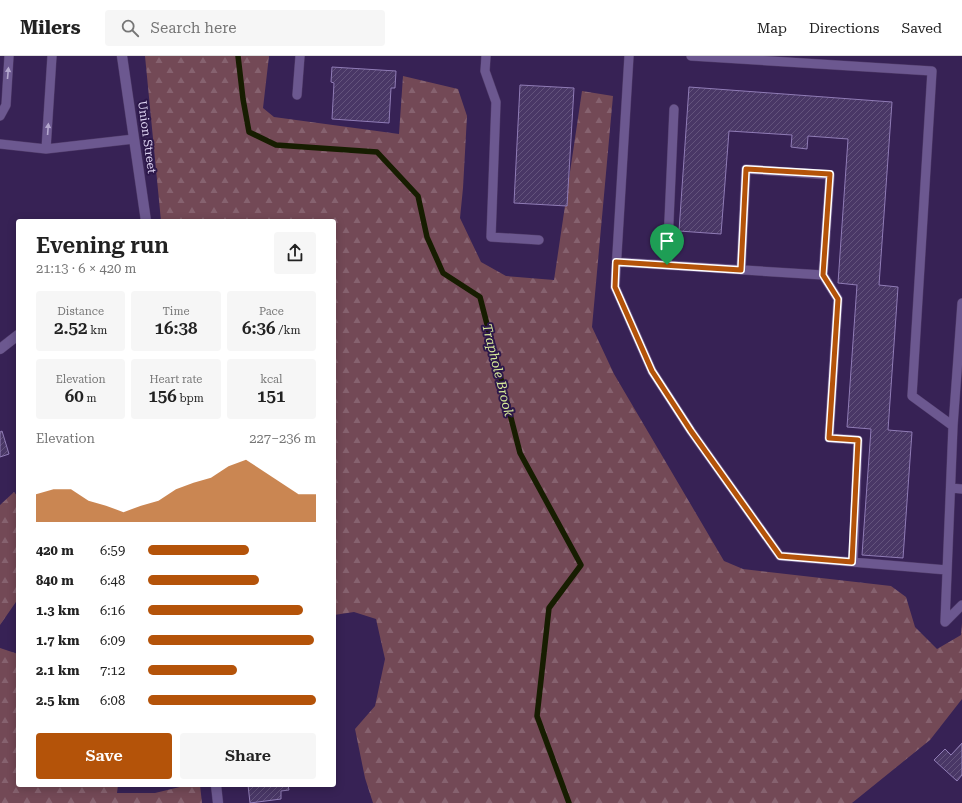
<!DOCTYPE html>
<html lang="en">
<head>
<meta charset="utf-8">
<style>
	:root { --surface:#fff; --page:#f6f6f6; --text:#222; --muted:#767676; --line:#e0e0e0; --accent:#b45309 }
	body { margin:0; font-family:"Roboto Serif",serif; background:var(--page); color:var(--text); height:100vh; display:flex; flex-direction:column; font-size:15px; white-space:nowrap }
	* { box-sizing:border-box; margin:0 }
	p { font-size:13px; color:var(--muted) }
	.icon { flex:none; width:22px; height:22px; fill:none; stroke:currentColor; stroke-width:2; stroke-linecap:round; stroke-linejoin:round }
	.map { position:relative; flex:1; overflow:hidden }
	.drawer { position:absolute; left:16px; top:163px; width:320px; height:568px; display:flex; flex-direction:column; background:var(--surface); border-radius:4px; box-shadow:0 2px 10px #0003 }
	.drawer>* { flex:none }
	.pin { position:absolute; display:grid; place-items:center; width:34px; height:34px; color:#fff; margin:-41px -17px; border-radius:50% 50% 50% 0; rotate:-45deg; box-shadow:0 0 4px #0007 }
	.pin .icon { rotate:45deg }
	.round { display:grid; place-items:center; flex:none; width:42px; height:42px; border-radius:4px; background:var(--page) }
	.headline { display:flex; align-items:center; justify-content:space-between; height:68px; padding:0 20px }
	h1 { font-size:22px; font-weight:600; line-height:30px }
	.figures { display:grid; grid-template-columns:repeat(3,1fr); gap:6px; height:68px; padding:4px 20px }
	.figures div { display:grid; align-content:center; border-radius:4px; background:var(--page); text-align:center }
	.figures b { font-size:17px; font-weight:600 }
	.figures small { font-size:11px; font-weight:400 }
	.figures p { font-size:11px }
	.chart { height:112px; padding:8px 20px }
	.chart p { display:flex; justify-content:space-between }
	.chart svg { width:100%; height:72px; margin-top:4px; fill:var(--accent); opacity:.7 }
	.button { display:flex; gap:8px; margin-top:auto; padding:8px 20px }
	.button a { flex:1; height:46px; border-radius:4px; background:var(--accent); color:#fff; font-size:16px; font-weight:600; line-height:46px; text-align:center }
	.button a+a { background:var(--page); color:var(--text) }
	ul { padding:0 20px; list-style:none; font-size:13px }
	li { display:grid; grid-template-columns:64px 48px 1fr; align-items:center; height:30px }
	li i { height:10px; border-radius:5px; background:var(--accent) }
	header { display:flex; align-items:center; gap:24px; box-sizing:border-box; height:56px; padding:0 20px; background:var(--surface); border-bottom:1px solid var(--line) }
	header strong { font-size:19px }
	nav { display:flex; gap:22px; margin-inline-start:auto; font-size:14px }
	.search { width:280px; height:36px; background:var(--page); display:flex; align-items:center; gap:10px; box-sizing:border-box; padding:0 14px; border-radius:4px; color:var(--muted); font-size:15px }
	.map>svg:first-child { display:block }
	.forest { fill:url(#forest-firs) }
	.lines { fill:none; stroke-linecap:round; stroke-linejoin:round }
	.stream { stroke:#171d01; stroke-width:5.5 }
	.building { fill:url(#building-hatch); stroke:#907cb6 }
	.lane-casing { stroke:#503c69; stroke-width:10 }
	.street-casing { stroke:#503c69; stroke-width:11 }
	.secondary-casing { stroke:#503c69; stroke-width:11 }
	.lane { stroke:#6c5890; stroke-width:9 }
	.street { stroke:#6c5890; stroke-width:10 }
	.secondary { stroke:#6c5890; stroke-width:10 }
	.oneway { fill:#b4a7ce }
	.route-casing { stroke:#fff; stroke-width:8 }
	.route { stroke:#b45309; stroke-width:5 }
	.labels { text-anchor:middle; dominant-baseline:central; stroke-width:4; stroke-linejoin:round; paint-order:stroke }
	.street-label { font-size:12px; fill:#dbd1f0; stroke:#2d184a }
	.water-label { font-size:13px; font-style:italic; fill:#d9ee9a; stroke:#2d184a }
</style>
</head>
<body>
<header>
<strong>Milers</strong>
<div class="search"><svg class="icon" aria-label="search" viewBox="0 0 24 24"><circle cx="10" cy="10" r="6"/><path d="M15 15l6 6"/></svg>Search here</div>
<nav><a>Map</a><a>Directions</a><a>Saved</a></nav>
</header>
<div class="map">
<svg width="962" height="747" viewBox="0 0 962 747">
	<defs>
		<pattern id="forest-firs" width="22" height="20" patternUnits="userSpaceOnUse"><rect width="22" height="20" fill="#734956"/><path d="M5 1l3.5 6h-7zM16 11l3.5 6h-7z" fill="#86626f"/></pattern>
		<pattern id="building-hatch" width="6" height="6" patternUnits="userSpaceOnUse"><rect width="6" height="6" fill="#493766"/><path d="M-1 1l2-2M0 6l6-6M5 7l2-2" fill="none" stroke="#63537c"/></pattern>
	</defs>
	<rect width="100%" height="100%" fill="#372255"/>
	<!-- forest -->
	<path class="forest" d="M145 0H269L263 52 274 61 399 78 403 20 458 33 467 60 463 132 460 162 481 206 506 220 554 224 582 35 613 40 592 271 614 318 724 505 743 513 891 530 906 541 915 571 937 593 961 579 962 567V643L930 684 852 747H373L365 722 355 673 375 650 385 603 376 563 354 556 334 559V165H161Z
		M14 436 18 441V543L0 569V449Z
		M0 592 18 598V729H118L117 737H155L188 729H200L202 747H0Z"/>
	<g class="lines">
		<!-- stream -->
		<path class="stream" d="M238 0 243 43 249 76 276 89 377 96 418 140 427 181 443 217 480 241 520 397 581 509 549 552 537 660 569 747"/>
	</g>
	<!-- building -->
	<path class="building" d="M332 11 396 15 395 32H391L389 67 332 63 334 27 331 26Z
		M520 29 574 32 567 150 514 147Z
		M689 31 892 46 879 229 898 231 888 374 912 376 903 502 862 499 871 373 847 371 857 229 838 227 848 83 808 80 807 93 791 91 792 79 729 75 721 178 679 175Z
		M2 375 9 398 0 401V376Z
		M962 687V719L957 725 934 704 945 693 951 699Z
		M248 729H288L289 734 281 735V743L250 747Z"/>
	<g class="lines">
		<!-- lane casing -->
		<g class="lane-casing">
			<path id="lane" d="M486 0 485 15 496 46 491 181 539 184
				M629 0 615 231 652 315 691 375 780 500 947 514
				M691 0 932 15 912 340 953 370 945 566
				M297 39 300 0
				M0 60 6 49 9 0
				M0 88 46 93 52 0
				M46 93 134 83
				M617 206 823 219
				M667 209 674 53
				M741 214 746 113 830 119 823 219 838 243 829 382 858 384 853 506
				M953 370 962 247
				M951 432 962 433
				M945 566 962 549"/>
		</g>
		<!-- street casing -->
		<g class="street-casing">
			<path id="street" d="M0 293 18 279"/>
		</g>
		<!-- secondary casing -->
		<g class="secondary-casing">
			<path id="secondary" d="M122 0 146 165
				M216 729 218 747"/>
		</g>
		<!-- lane -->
		<use href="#lane" class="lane"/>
		<!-- street -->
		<use href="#street" class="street"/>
		<!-- secondary -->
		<use href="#secondary" class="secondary"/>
	</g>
	<!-- one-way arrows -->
	<defs><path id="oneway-solid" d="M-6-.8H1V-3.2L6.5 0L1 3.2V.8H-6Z"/></defs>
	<g class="oneway">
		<use href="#oneway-solid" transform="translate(8 17) rotate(-85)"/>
		<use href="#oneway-solid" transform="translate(48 73) rotate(-86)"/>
	</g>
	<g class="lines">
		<!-- route casing -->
		<g class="route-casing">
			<path id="route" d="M746 113 830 118 823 219 838 243 829 382 858 384 852 506 780 500 691 375 652 315 615 231 616 206 741 214Z"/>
		</g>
		<!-- route -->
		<use href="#route" class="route"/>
	</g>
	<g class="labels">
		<!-- street labels -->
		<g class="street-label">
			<text transform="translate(147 81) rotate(82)">Union Street</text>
		</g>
		<!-- water labels -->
		<g class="water-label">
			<text transform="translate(498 314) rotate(76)">Traphole Brook</text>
		</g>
	</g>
</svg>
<div class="pin" style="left:667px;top:209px;background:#1e9e55"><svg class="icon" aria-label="arrive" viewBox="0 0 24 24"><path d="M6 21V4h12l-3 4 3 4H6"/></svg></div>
<section class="drawer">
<div class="headline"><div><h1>Evening run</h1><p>21:13 · 6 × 420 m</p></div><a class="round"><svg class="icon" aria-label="share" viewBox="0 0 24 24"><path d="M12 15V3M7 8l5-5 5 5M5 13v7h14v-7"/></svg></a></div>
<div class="figures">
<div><p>Distance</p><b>2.52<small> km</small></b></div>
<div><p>Time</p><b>16:38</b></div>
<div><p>Pace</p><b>6:36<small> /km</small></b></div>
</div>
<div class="figures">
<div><p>Elevation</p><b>60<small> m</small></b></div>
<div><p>Heart rate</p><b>156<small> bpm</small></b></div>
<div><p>kcal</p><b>151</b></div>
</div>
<div class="chart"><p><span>Elevation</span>227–236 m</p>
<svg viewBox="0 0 160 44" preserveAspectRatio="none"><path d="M0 44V27L10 24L20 24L30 31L40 34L50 38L60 34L70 31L80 24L90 20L100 17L110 10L120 6L130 13L140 20L150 27L160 27V44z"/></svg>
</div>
<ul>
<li><b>420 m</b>6:59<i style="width:60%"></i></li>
<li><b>840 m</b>6:48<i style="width:66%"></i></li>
<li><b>1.3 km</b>6:16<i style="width:92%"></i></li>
<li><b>1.7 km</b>6:09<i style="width:99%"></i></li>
<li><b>2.1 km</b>7:12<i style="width:53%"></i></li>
<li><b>2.5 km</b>6:08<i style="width:100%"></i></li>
</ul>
<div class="button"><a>Save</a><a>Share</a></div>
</section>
</div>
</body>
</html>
